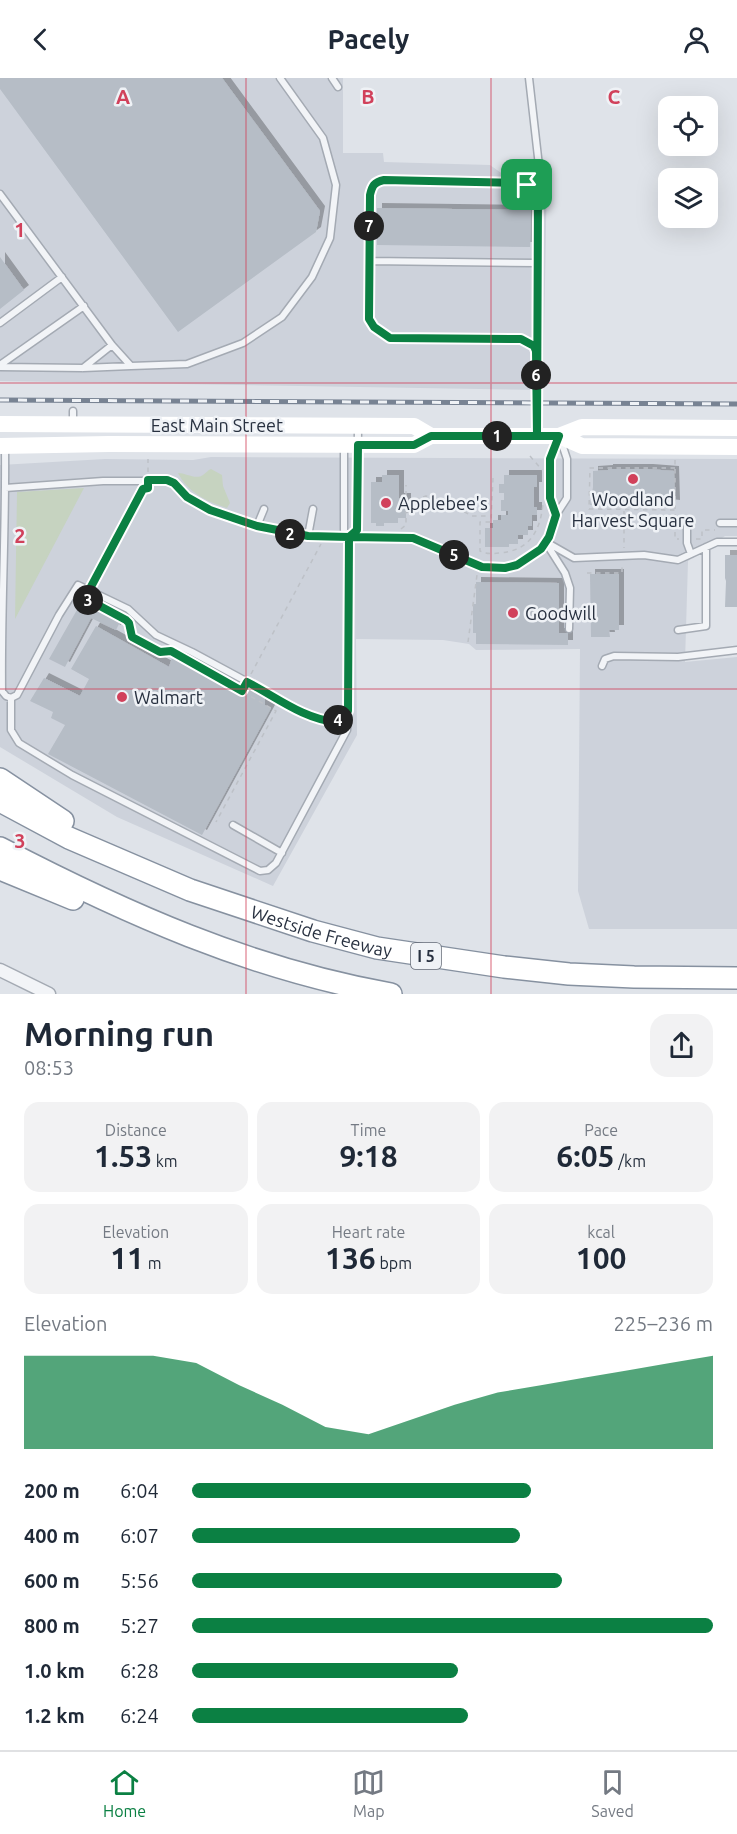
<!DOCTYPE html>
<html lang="en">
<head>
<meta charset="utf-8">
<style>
	:root { --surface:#fff; --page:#f2f2f3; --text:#1f2937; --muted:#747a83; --line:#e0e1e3; --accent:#0b8043 }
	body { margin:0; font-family:Ubuntu,sans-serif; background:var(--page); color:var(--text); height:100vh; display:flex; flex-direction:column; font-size:22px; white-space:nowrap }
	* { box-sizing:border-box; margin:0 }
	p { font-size:20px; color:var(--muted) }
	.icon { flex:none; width:33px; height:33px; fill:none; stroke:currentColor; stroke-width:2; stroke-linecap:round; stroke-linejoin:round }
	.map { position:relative; height:916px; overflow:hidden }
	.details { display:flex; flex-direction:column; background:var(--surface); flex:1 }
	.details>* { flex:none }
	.controls { position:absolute; left:658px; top:18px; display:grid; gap:12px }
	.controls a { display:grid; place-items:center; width:60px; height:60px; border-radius:12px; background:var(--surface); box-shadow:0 6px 24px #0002; font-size:30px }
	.pin { position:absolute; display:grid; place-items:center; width:51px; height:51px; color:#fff; margin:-26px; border-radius:12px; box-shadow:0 3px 9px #0006 }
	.km { position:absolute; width:30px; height:30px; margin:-15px; border-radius:50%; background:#222; color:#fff; font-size:16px; line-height:30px; text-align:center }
	.round { display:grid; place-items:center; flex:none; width:63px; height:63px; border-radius:18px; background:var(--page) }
	.head { display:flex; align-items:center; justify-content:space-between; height:102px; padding:0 24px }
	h1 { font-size:33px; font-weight:700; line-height:45px }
	.stats { display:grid; grid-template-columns:repeat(3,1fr); gap:9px; height:102px; padding:6px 24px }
	.stats div { display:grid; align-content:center; border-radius:15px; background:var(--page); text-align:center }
	.stats b { font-size:30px; font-weight:700 }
	.stats small { font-size:16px; font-weight:400 }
	.stats p { font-size:16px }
	.chart { height:168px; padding:12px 24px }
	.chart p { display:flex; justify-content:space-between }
	.chart svg { width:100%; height:108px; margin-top:6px; fill:var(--accent); opacity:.7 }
	ul { padding:0 24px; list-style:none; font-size:20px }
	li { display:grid; grid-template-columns:96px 72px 1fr; align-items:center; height:45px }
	li i { height:15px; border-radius:8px; background:var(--accent) }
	header { display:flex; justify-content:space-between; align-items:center; height:78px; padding:0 24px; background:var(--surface); font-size:27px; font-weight:700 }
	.dock { display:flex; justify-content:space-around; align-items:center; height:84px; border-top:2px solid var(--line); background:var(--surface); font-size:16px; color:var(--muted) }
	.dock a { display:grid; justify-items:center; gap:3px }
	.dock .selected { color:var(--accent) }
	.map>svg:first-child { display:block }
	.built { fill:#cdd2db }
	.green { fill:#c6d3c0 }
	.building { fill:#b6bdc6; filter:url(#shadow) }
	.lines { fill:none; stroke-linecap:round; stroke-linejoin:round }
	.lane-casing { stroke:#a4aab3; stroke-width:9 }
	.street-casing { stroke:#a4aab3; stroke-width:15 }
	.highway-casing { stroke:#8691a0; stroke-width:24 }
	.path { stroke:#bdc1c7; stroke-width:1.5; stroke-dasharray:4.5 4.5; stroke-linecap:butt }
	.lane { stroke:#f2f4f7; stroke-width:6 }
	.street { stroke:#f2f4f7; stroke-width:12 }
	.secondary { stroke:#fff; stroke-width:16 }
	.highway { stroke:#fff; stroke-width:21 }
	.rail-casing { stroke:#788393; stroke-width:5 }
	.rail { stroke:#eff2f6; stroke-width:3; stroke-dasharray:9; stroke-linecap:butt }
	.route-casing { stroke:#fff; stroke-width:12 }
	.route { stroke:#0b8043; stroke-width:8 }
	.grid { fill:none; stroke:#d1415b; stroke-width:1.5; stroke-opacity:0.55 }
	.poi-dot { fill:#d1415b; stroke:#eff2f6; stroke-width:2 }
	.labels { text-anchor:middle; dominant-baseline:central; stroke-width:5; stroke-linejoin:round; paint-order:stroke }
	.shield { fill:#eff2f6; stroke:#646b77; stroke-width:1.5 }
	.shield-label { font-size:16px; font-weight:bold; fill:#283140 }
	.street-label { font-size:18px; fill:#283140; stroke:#eff2f6 }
	.poi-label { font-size:18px; fill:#283140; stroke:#eff2f6; text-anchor:start }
	.grid-label { font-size:20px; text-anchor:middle; font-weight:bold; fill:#d1415b; stroke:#eff2f6; stroke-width:5; stroke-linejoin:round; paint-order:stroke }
</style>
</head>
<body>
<header><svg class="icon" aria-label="back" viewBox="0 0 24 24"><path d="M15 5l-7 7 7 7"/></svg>Pacely<svg class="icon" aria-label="person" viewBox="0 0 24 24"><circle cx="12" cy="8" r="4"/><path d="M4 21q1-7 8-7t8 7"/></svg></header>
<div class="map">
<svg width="737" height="916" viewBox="0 0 737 916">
	<defs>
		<filter id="shadow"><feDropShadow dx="5" dy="-5" stdDeviation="0" flood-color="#0004"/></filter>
	</defs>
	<rect width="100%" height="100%" fill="#dfe3e9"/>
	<!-- built -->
	<path class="built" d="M0 0H343V75H383L384 84 490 87 504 97 547 96 543 312 0 303Z
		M211 379 737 381V458H725L688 483 685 584 737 579V851H589L578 813 580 571 476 572 469 566 443 562 356 561 357 657 273 808 117 739 0 669V387L105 381 193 382Z"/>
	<!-- green -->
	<path class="green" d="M211 391 222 397 223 408 230 425 227 430C208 424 188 415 178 395 186 395 196 402 203 397 206 395 208 392 211 391Z
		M84 410 15 541 17 414Z"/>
	<!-- building -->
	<path class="building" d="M0 0H222L320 133 316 154 178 254 0 11Z
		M377 130 531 132 530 169 377 167Z
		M0 179 24 212 0 231Z
		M608 391H648L674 393 675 427 658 425V422L642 421 608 422V425L590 427 593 409V393L608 392Z
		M382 397H399V420H406V440H398V445H384V448H376V445H371V404H382Z
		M504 397H537V409H534V429H537V437H532V448H528V457H518V466H509V469H485V450H493V442H501V437H508V433H501V422H504V415H499V406H504Z
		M725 477H737V529H725L726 503 725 500Z
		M590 496H619V552H609L610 559H591Z
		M476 504 559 505V555H568V567L476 566V555H473V526H476Z
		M82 523 120 544 116 552 91 540 65 589 49 581Z
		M96 548 169 589 173 577 225 605 232 604 265 620V627L271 630 202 757 48 676 65 647 51 640 53 634 30 623 44 600 80 618 89 601 71 591Z"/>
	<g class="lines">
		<!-- lane casing -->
		<g class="lane-casing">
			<path id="lane" d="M332 0 338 9
				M529 0 539 88 535 111
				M0 116 112 267 131 288 83 290 0 289
				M369 183 537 185
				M0 245 62 199
				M536 273 538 117 535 111 521 105 384 102C374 104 372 108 370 117L369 241 382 256 390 260 521 261 534 268 536 273 537 358
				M0 287 84 228
				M131 288 187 286 243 265 282 239 312 199 330 160 336 107 323 60 280 0
				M83 290 112 267
				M73 333V346
				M344 368V452L349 459
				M5 369C6 450 1 531 2 613L6 618 11 620 17 617 59 537 78 507 128 531 156 557 192 574 307 636 323 643 335 644 348 633
				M5 410 103 403H167L174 405 187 419 210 432 257 448 308 458 413 460 482 489 505 490 517 487 541 471 549 459 556 437 567 420V381L561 363
				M556 437 550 420V381L559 359
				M720 445H737
				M687 447V465L691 476
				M257 448 264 431
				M308 458 313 431
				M350 458 357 452 358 349
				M546 464 574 480 644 477 678 482 717 464H737
				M546 465 565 495 570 510 569 551
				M678 552 706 548V469
				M602 588 605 581 614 578 678 579 737 572
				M11 620V652L19 665 72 697 260 793 268 792 276 785 347 652 348 633 349 459
				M233 747 282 775"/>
		</g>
		<!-- street casing -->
		<g class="street-casing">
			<path id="street" d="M0 892 49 916"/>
		</g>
		<!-- highway casing -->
		<g class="highway-casing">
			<g id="highway">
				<path d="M0 701 63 743"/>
				<path id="s1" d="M0 723 69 760 190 812 313 853 377 870 504 889 569 896 634 899 737 900"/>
				<path d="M0 770C125 835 250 891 391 916"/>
				<path d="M0 791 73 821"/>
			</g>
		</g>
		<!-- path -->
		<path class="path" d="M530 378 542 392
			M675 382V431
			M675 390H590L589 431 675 432V461H679
			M148 394V381
			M493 400 491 444H480V473C486 476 492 476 499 475 529 473 540 454 543 426
			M406 425 426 418 439 420 472 438H491
			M624 433V470
			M401 451 406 447V407
			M696 461H702V452H715
			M587 495H622V487
			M92 506 142 412
			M84 520 126 542 129 545 132 559 161 574 169 573
			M468 564 477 497
			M181 578 276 633 216 744
			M251 596 321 466"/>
		<!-- lane -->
		<use href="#lane" class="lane"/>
		<!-- street -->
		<use href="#street" class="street"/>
		<!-- secondary -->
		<path class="secondary" d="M0 346 414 348 431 358
			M559 358 582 349 737 350
			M0 368 109 366 414 367 431 358H559L582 368 737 369"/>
		<!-- highway -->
		<use href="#highway" class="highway"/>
		<!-- rail casing -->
		<g class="rail-casing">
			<path id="rail" d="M0 322 737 326"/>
		</g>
		<!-- rail -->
		<use href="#rail" class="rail"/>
	</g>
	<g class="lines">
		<!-- route casing -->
		<g class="route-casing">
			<path id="route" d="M527 107 535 111 538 117 537 358H431L414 367H358L357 452 349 459 308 458 257 448 210 432 187 419 174 405 167 402H148V410L143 411 85 520 126 542 129 545 132 559 160 574 171 573 242 613 247 604C275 618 303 641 336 644L348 633 349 459 413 460 482 489 505 490 517 487 541 471 549 459 556 437 550 420V381L559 358H537L536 273 534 268 521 261 390 260 374 249 369 241 370 117C372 108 374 104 384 102L521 105 527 107"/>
		</g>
		<!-- route -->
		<use href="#route" class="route"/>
	</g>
	<!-- grid -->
	<path class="grid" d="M246 0V916M491 0V916M0 305H737M0 611H737"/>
	<!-- markers -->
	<g class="poi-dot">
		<circle cx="633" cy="401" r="6"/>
		<circle cx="386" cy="425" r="6"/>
		<circle cx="513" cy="535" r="6"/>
		<circle cx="122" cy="619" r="6"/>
	</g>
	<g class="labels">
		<!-- shield labels -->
		<rect class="shield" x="411" y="865" width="30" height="26" rx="4.5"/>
		<g class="shield-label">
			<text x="426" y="878">I 5</text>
		</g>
		<!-- street labels -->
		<g class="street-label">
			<text x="217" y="347">East Main Street</text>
			<text stroke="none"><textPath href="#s1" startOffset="348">Westside Freeway</textPath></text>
		</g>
		<!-- poi labels -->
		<g class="poi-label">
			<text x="633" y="421" text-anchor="middle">Woodland<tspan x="633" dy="21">Harvest Square</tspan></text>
			<text x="398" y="425">Applebee's</text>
			<text x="525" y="535">Goodwill</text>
			<text x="134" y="619">Walmart</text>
		</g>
	</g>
	<g class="grid-label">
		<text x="123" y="26">A</text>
		<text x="368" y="26">B</text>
		<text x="614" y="26">C</text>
		<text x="20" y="159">1</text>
		<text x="20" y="465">2</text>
		<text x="20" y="770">3</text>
	</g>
</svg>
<div class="controls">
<a><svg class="icon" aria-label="locate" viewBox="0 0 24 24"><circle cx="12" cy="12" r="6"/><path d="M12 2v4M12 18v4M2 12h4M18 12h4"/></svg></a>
<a><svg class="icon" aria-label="layers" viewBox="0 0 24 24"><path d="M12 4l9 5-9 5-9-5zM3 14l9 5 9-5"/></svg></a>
</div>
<div class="pin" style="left:527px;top:107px;background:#1e9e55"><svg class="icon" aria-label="arrive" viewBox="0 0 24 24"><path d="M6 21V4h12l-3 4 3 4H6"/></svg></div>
<b class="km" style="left:497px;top:358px">1</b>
<b class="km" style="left:290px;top:456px">2</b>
<b class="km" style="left:88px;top:522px">3</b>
<b class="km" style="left:338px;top:642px">4</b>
<b class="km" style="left:454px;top:477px">5</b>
<b class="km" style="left:536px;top:297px">6</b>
<b class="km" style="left:369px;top:148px">7</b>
</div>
<section class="details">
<div class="head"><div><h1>Morning run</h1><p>08:53</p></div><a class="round"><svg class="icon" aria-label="share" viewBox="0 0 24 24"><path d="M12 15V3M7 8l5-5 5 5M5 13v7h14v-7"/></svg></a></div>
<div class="stats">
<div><p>Distance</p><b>1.53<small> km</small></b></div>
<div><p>Time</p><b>9:18</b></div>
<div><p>Pace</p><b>6:05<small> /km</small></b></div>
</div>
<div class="stats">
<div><p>Elevation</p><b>11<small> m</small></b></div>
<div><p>Heart rate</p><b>136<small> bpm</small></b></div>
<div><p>kcal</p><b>100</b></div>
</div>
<div class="chart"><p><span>Elevation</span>225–236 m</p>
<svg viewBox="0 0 160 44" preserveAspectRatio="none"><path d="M0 44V6L10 6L20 6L30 6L40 9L50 18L60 26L70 35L80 38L90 32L100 26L110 21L120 18L130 15L140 12L150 9L160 6V44z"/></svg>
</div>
<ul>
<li><b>200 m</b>6:04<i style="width:65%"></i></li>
<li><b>400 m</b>6:07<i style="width:63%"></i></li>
<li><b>600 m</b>5:56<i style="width:71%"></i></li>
<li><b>800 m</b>5:27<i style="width:100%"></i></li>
<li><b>1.0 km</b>6:28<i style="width:51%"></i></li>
<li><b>1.2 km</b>6:24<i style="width:53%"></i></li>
</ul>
</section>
<nav class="dock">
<a class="selected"><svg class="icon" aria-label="home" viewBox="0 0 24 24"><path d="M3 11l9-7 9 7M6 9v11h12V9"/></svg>Home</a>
<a><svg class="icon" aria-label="map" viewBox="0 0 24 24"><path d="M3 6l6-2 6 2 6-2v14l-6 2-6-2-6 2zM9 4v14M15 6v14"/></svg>Map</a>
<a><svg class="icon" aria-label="saved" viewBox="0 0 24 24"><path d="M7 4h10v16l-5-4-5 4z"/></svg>Saved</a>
</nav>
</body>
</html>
